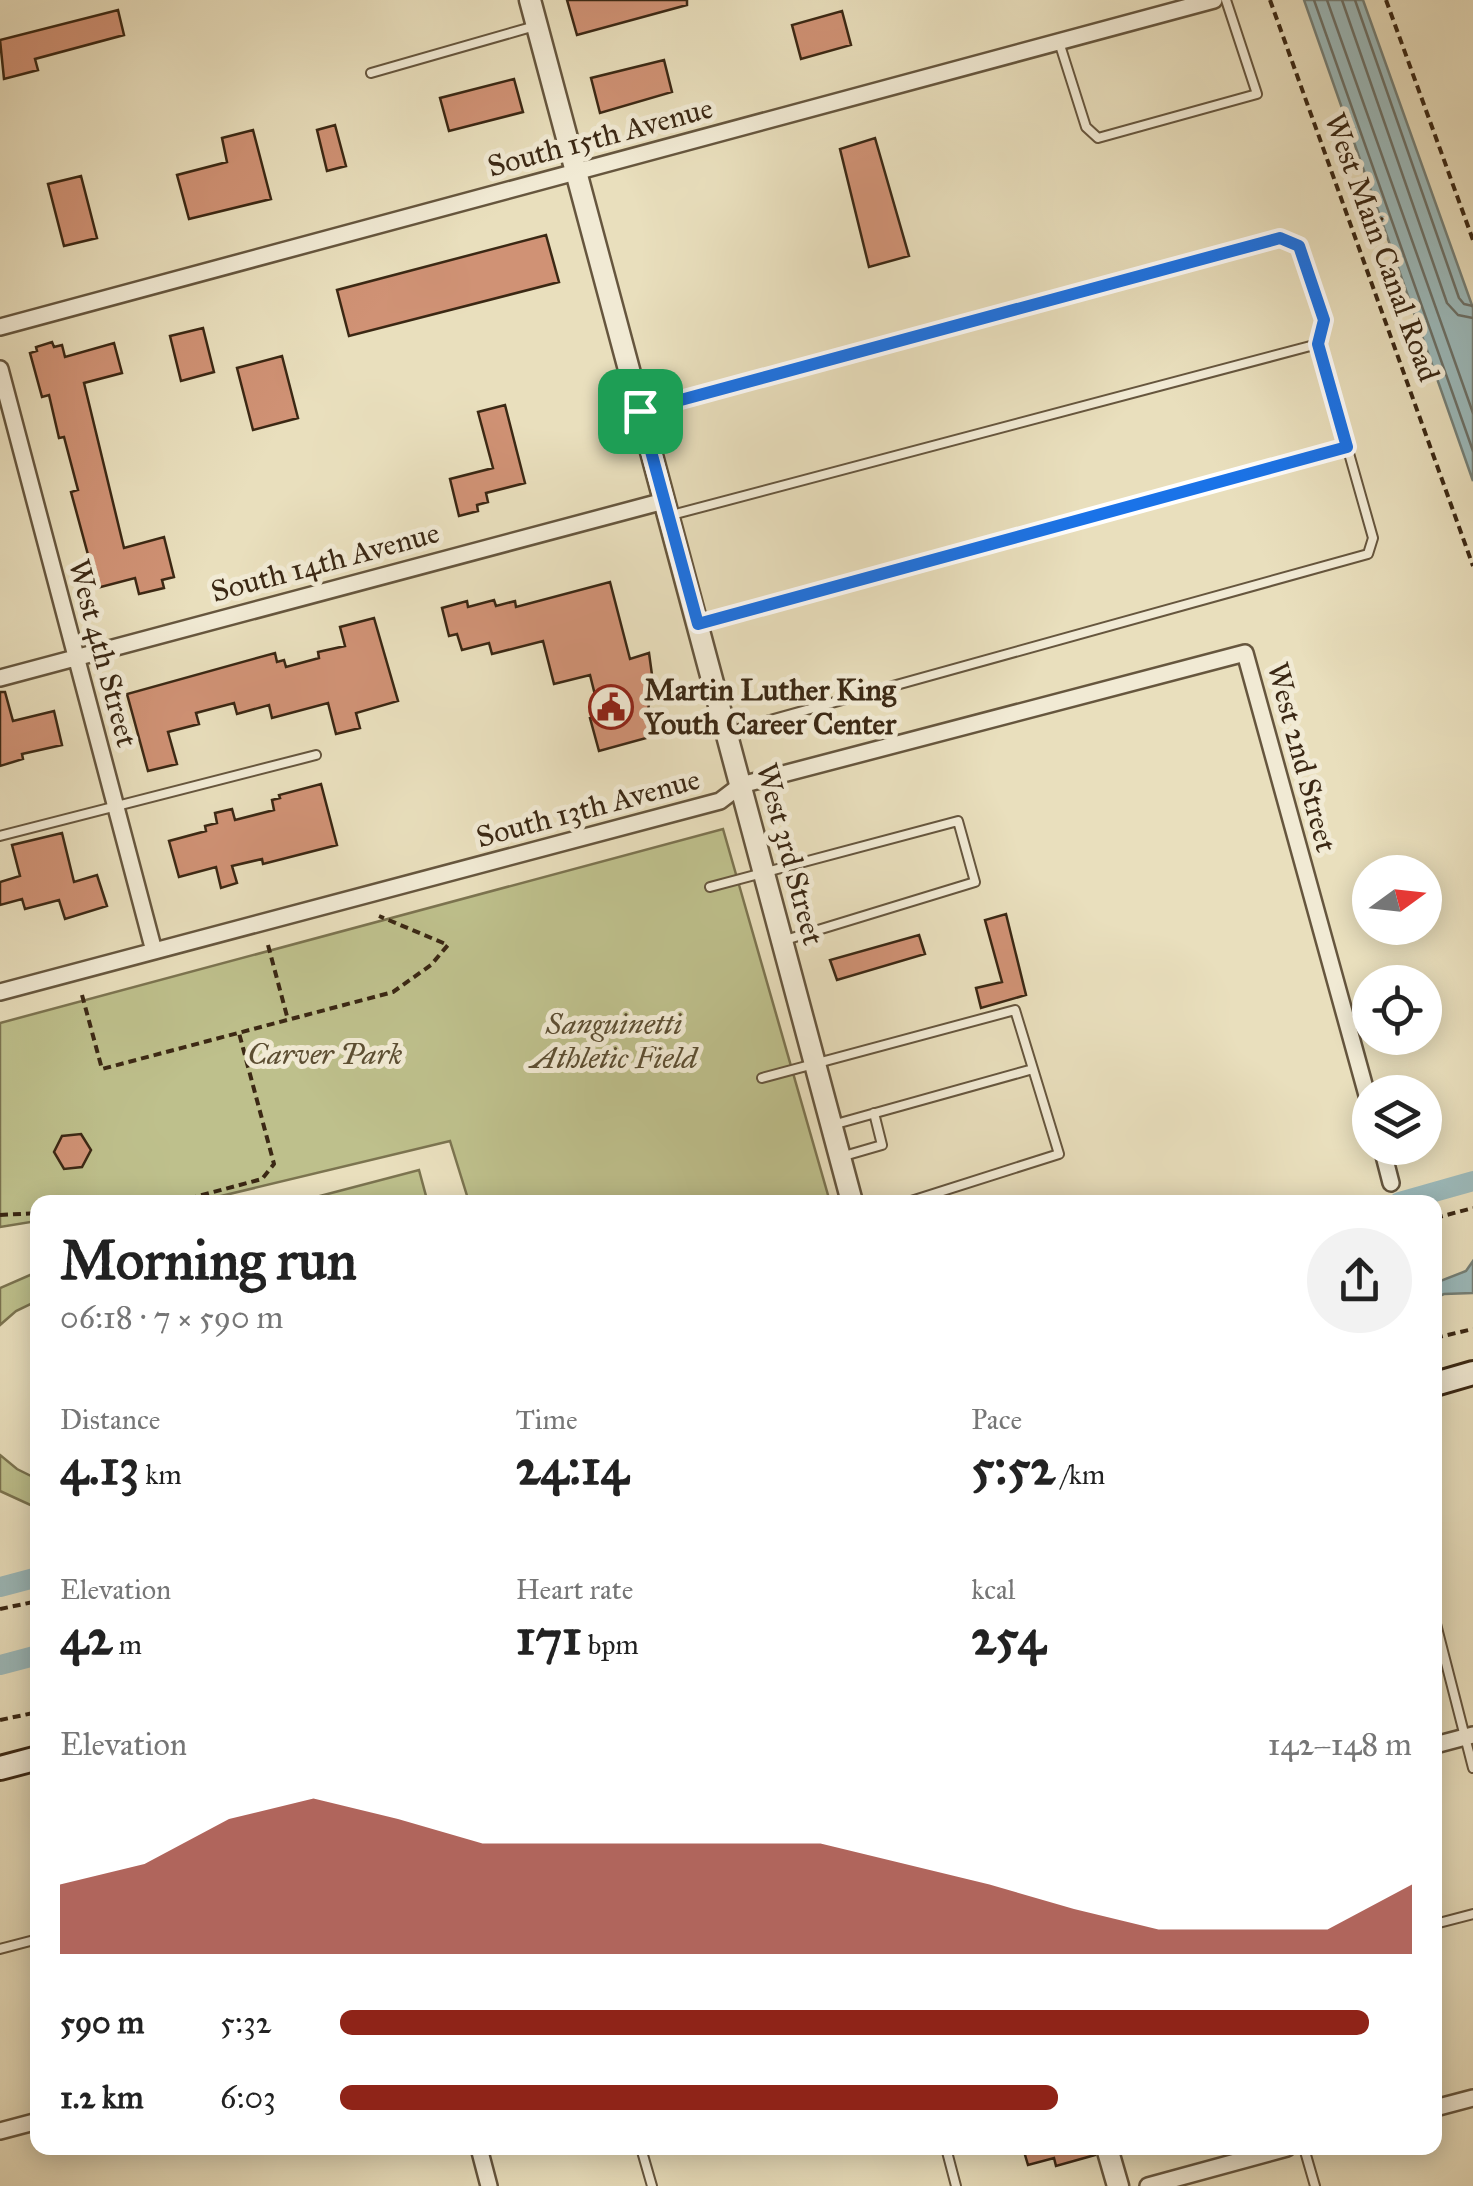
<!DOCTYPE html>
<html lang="en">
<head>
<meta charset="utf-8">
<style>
	:root { --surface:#fff; --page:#f2f2f2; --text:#222; --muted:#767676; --accent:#8f2418 }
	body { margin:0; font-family:"IM FELL Great Primer",serif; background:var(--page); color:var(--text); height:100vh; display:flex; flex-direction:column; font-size:38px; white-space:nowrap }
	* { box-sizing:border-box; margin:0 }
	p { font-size:32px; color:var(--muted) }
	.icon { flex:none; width:55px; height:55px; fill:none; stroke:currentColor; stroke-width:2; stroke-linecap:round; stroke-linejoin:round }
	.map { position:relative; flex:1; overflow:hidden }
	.sheet { position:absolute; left:30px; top:1195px; width:1412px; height:960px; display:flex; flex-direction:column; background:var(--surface); border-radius:20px; box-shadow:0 5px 25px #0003 }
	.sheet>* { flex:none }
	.needle { width:65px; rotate:75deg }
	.fabs { position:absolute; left:1352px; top:855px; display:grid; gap:20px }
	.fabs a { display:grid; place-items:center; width:90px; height:90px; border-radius:50%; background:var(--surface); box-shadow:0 5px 25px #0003; font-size:50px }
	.pin { position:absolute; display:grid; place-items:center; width:85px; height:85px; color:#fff; margin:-42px; border-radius:20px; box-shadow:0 5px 15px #0006 }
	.round { display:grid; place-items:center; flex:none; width:105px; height:105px; border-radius:52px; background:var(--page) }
	.head { display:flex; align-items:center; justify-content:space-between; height:170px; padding:0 30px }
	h1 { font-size:55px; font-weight:700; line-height:75px }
	.figures { display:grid; grid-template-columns:repeat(3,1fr); gap:15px; height:170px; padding:10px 30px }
	.figures div { display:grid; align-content:center }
	.figures b { font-size:50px; font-weight:700 }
	.figures small { font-size:28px; font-weight:400 }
	.figures p { font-size:28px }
	.chart { height:280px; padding:20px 30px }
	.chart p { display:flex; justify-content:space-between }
	.chart svg { width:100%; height:180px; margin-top:10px; fill:var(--accent); opacity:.7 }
	ul { padding:0 30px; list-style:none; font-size:32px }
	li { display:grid; grid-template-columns:160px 120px 1fr; align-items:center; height:75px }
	li i { height:25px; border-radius:12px; background:var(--accent) }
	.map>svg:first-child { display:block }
	.green { fill:#bec08c; stroke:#7c7450; stroke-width:2.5 }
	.water { fill:#9cbabb; stroke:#758078; stroke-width:2.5 }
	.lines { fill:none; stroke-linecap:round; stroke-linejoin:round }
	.shore { stroke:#6c7168; stroke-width:2.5 }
	.canal { stroke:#9cbabb; stroke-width:20 }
	.building { fill:#d09275; stroke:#3b2814; stroke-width:2.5 }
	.service-casing { stroke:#66563e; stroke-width:12 }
	.minor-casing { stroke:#66563e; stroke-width:20 }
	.tertiary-casing { stroke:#66563e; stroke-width:25 }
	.secondary-casing { stroke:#3b2814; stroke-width:28 }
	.path { stroke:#3b2814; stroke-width:4; stroke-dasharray:8 5; stroke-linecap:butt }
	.service { stroke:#f1ead4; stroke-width:8 }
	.minor { stroke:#f1ead4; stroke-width:15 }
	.tertiary { stroke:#f1ead4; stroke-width:20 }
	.secondary { stroke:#f1ead4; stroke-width:22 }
	.route-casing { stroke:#fff; stroke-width:20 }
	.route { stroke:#1a73e8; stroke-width:12 }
	.labels { text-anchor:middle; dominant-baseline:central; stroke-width:10; stroke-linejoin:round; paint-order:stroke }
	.street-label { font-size:30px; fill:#3b2814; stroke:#f1ead4 }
	.poi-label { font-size:30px; font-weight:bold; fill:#3b2814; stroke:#f1ead4; text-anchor:start }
	.park-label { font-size:30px; font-style:italic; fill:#5c4e32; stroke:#f1ead4 }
</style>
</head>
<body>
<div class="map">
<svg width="1473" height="2186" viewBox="0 0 1473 2186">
	<rect width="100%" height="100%" fill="#e9dfbd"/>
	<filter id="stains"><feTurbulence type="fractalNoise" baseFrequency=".002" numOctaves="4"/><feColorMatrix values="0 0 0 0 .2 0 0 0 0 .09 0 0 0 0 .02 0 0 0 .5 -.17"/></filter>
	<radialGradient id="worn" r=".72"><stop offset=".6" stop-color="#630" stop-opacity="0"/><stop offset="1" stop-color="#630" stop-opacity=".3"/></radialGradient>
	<!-- green -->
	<path class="green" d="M723 829 830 1202H469L450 1141 196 1202H38L37 1221 0 1227V1023Z
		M419 1170 426 1196 409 1201 411 1202H297Z
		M37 1272V1301L16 1311 0 1325V1288Z
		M0 1455 17 1469 37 1479V1508L0 1491Z"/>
	<!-- water -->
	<path class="water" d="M1304 0H1363L1473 308V481Z
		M1473 1261V1293L1444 1294 1435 1298V1283L1466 1271Z"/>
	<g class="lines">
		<!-- shore -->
		<path class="shore" d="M1314 0 1473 451
			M1327 0 1473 413
			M1342 0 1447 303 1458 315 1473 318
			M1355 0 1459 298 1464 304 1473 306"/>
		<!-- canal -->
		<path class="canal" d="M1399 1202 1473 1181
			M0 1587 38 1577
			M0 1665 38 1655"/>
	</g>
	<!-- building -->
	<path class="building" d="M567 0H687V5L577 35Z
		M118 10 124 35 35 59 38 70 4 79 0 40Z
		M842 11 851 45 801 59 792 25Z
		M664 60 672 92 600 113 591 78Z
		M514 79 523 112 449 131 440 98Z
		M335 125 346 166 327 171 317 130Z
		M253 130 271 199 189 219 177 175 227 162 222 138Z
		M875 138 909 256 869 267 840 149Z
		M81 176 97 238 64 246 48 184Z
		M546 235 559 282 349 336 337 290Z
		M203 328 214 372 181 381 170 336Z
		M52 342 54 347 62 345 65 357 114 343 122 373 84 383 124 548 164 537 174 577 162 580 164 588 139 594 135 578 97 588 71 492 78 490 64 437 59 438 49 395 42 397 30 353 37 351 36 347Z
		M282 356 298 418 253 430 237 368Z
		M505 405 525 483 486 493 488 502 477 505 478 511 459 516 450 479 493 468 478 412Z
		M610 582 630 659 649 653 653 682 648 710 658 715 650 737 599 751 590 718 600 715 590 675 554 684 543 641 492 654 489 643 462 650 457 634 449 636 442 608 467 601 468 607 494 600 496 606 515 601 516 607Z
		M374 618 398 701 356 713 360 728 336 734 328 703 272 718 269 705 237 714 234 703 196 713 199 724 168 732 177 764 148 771 127 694 275 653 277 662 284 660 286 667 319 658 318 652 345 646 340 627Z
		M0 692H5L13 721 54 711 62 745 22 754 23 759 0 766Z
		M321 784 337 845 263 864 262 859 232 866 237 883 221 888 216 867 179 877 169 841 206 831 205 826 217 823 215 813 232 809 235 820 274 810 272 800 280 798 279 795Z
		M62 833 74 882 97 875 107 906 65 919 59 900 25 909 22 899 0 905V882L20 876 12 845Z
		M1006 914 1026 995 981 1008 976 988 1002 982 985 920Z
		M919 935 925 954 837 980 830 960Z
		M81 1134 91 1150 82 1167 64 1169 54 1152 62 1136Z
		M1023 2148H1094L1095 2155 1056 2166 1054 2158 1028 2165Z"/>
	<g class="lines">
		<!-- service casing -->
		<g class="service-casing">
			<path id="service" d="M1059 42 1086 127 1098 138 1257 94 1226 0
				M371 73 535 26
				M640 411 1281 239 1299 246 1323 320 1318 344 1373 538 1368 554 727 732
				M668 516 1318 344
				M700 623 1347 447
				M0 836 316 755
				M710 887 958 821 975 882 782 941
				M762 1078 1015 1010 1059 1154 908 1202
				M836 1124 1033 1069
				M844 1156 882 1145 874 1113
				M1435 1620 1473 1768
				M1435 1924 1473 1914
				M0 1949 38 1939
				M641 2148 652 2186
				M946 2148 956 2186
				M1304 2148 1315 2186"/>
		</g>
		<!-- minor casing -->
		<g class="minor-casing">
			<path id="minor" d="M0 327 1214 0
				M0 369 154 951
				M0 678 664 501
				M0 992 720 801 741 785 1245 653 1370 1106
				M1382 1148 1391 1183
				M1435 1745 1473 1735
				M1435 2108 1473 2098
				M0 2131 38 2121
				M479 2148 489 2186
				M1148 2186 1287 2148"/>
		</g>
		<!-- tertiary casing -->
		<g class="tertiary-casing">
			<path id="tertiary" d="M530 0 852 1202
				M1107 2148 1118 2186"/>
		</g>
		<!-- secondary casing -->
		<g class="secondary-casing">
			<path id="secondary" d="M1435 1384 1473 1373
				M0 1768 38 1758"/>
		</g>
		<!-- path -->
		<path class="path" d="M1270 0 1473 566
			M1386 0 1473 240
			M268 945 288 1020
			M82 995 102 1069 393 992 431 965 448 945 379 916
			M176 1202 262 1179 274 1164 239 1033
			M0 1215 38 1213
			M1435 1218 1473 1208
			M1435 1338 1473 1329
			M0 1609 38 1601
			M0 1720 38 1712"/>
		<!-- service -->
		<use href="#service" class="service"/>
		<!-- minor -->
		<use href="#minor" class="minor"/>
		<!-- tertiary -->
		<use href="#tertiary" class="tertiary"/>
		<!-- secondary -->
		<use href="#secondary" class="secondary"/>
	</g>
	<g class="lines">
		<!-- route casing -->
		<g class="route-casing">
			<path id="route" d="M1280 238 1299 246 1324 320 1318 344 1347 447 698 624 640 411Z"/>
		</g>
		<!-- route -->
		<use href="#route" class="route"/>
	</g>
	<!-- icons -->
	<defs>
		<g id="civic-ring" transform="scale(2.25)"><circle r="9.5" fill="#f1ead4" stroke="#8f2418" stroke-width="1.5"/><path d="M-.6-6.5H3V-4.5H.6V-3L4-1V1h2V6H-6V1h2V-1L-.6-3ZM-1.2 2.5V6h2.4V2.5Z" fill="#8f2418"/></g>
	</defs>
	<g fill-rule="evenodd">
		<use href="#civic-ring" x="611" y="707"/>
	</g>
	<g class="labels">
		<!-- street labels -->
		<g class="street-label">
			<text transform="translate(600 137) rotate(-15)">South 15th Avenue</text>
			<text transform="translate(1382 247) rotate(70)">West Main Canal Road</text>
			<text transform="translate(325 562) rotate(-15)">South 14th Avenue</text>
			<text transform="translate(103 653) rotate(75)">West 4th Street</text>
			<text transform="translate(1302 757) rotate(75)">West 2nd Street</text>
			<text transform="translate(588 808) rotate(-15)">South 13th Avenue</text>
			<text transform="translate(790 854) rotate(75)">West 3rd Street</text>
		</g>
		<!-- poi labels -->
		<g class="poi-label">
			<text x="644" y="690">Martin Luther King<tspan x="644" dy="34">Youth Career Center</tspan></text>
		</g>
		<!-- park labels -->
		<g class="park-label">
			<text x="614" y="1024">Sanguinetti<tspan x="614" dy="34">Athletic Field</tspan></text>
			<text x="325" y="1054">Carver Park</text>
		</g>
	</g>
	<rect width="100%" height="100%" filter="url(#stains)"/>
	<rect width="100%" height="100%" fill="url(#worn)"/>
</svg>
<div class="fabs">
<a><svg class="needle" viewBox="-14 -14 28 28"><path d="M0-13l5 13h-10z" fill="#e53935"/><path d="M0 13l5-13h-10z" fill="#767676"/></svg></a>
<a><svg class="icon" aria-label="locate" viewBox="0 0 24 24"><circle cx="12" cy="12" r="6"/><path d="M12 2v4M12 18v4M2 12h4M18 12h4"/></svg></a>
<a><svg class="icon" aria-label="layers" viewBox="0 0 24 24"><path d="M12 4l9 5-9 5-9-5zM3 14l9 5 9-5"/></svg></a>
</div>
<div class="pin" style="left:640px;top:411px;background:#1e9e55"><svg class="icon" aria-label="arrive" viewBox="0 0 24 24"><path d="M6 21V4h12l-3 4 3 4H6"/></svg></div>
<section class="sheet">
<div class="head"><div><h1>Morning run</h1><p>06:18 · 7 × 590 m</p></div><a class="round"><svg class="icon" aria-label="share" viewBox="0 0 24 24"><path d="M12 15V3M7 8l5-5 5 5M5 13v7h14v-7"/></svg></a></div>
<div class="figures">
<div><p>Distance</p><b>4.13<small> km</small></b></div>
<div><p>Time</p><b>24:14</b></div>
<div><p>Pace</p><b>5:52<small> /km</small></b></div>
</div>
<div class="figures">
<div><p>Elevation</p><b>42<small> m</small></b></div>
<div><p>Heart rate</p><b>171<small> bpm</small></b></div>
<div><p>kcal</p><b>254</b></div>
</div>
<div class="chart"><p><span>Elevation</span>142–148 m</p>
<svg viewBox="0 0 160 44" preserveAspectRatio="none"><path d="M0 44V27L10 22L20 11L30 6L40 11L50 17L60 17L70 17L80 17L90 17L100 22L110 27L120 33L130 38L140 38L150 38L160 27V44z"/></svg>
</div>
<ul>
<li><b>590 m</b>5:32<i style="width:96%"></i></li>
<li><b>1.2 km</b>6:03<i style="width:67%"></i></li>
</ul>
</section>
</div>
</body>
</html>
